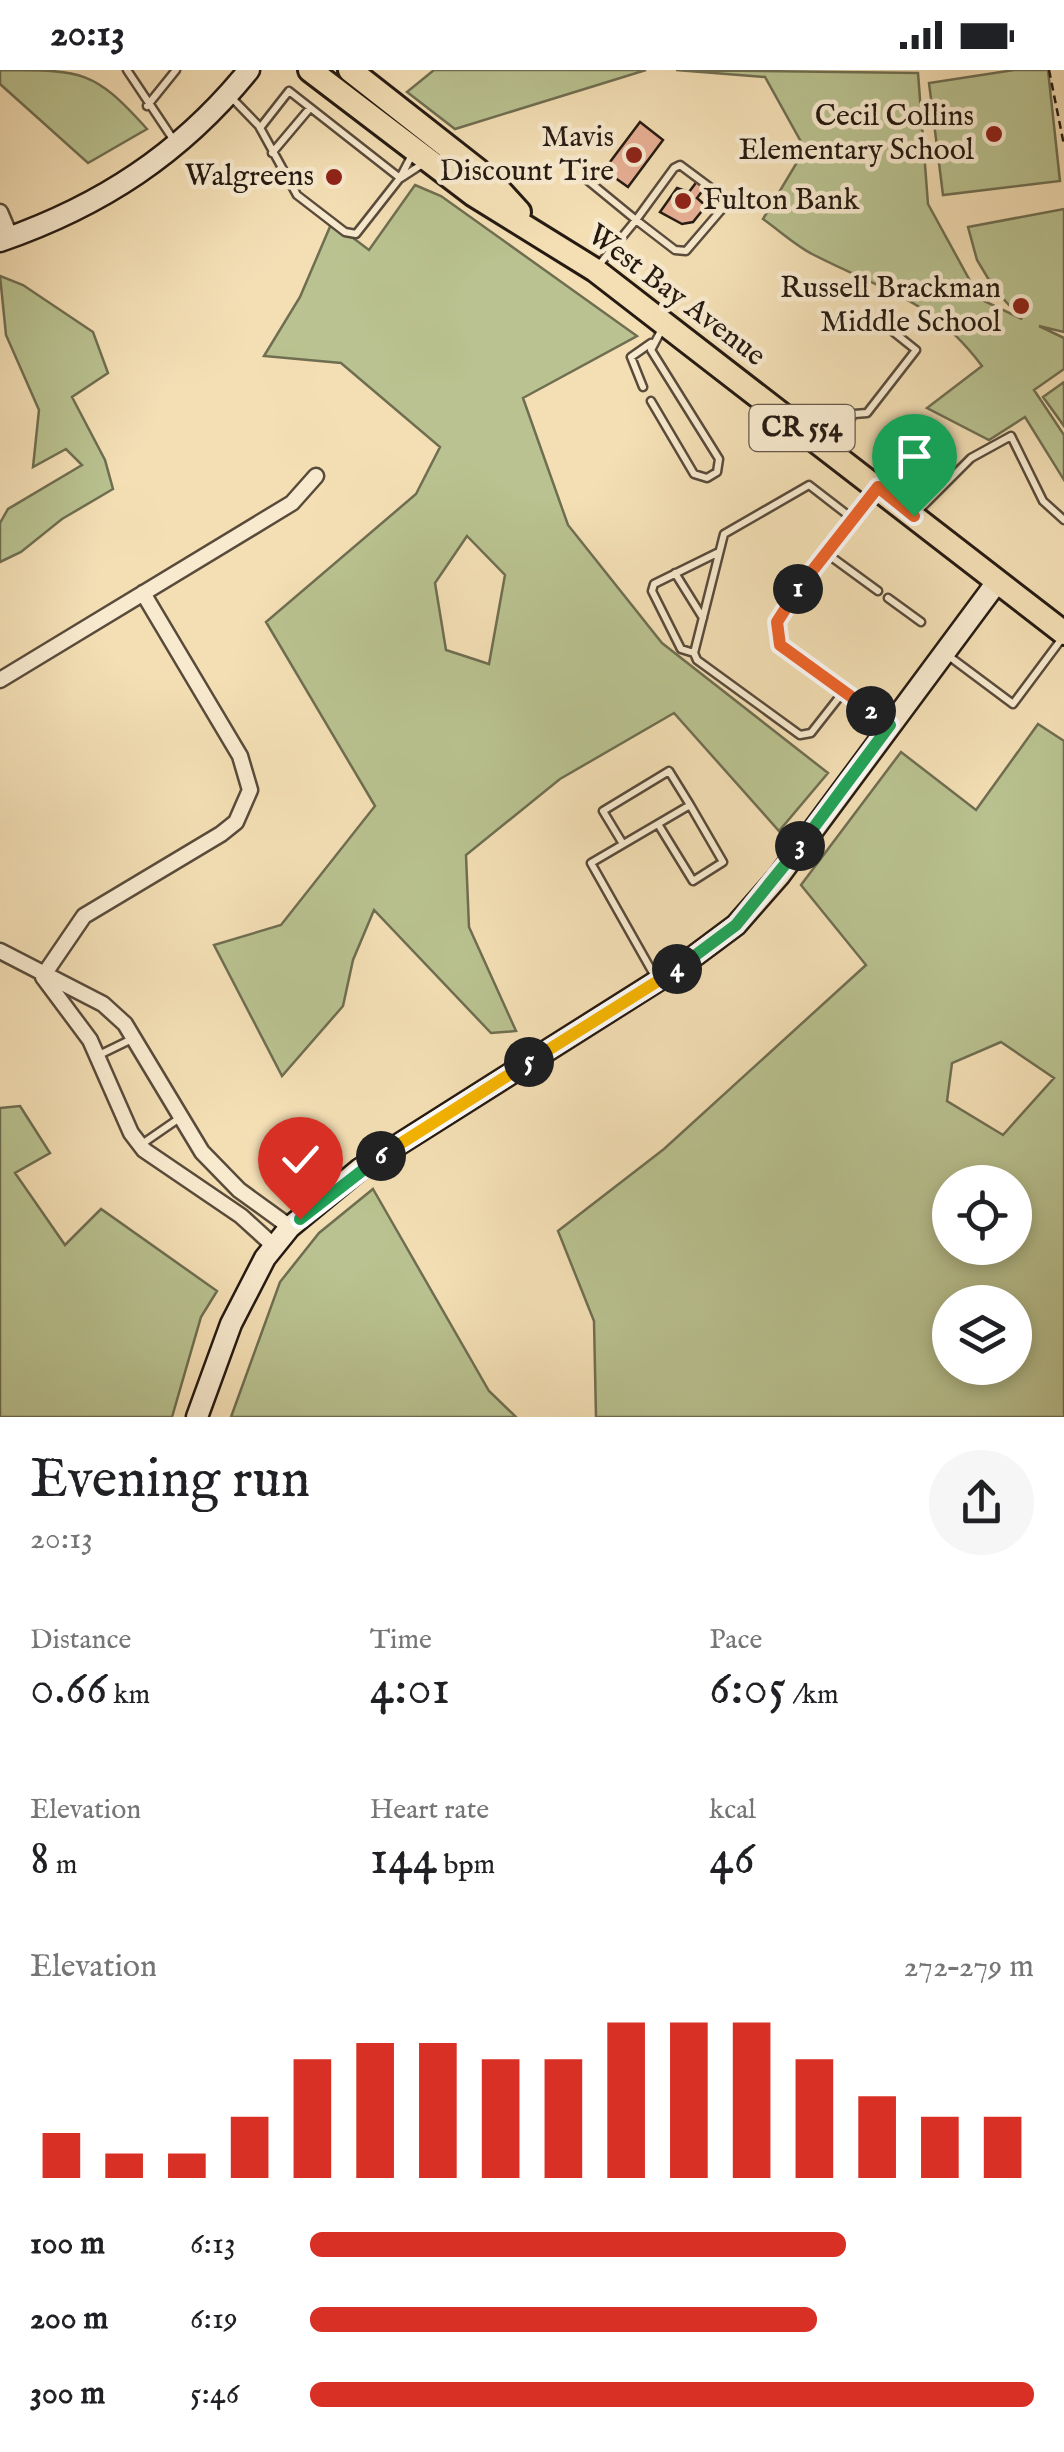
<!DOCTYPE html>
<html lang="en">
<head>
<meta charset="utf-8">
<style>
	:root { --surface:#fff; --page:#f6f6f6; --text:#202124; --muted:#757577; --accent:#d93025 }
	body { margin:0; font-family:"IM FELL English",serif; background:var(--page); color:var(--text); height:100vh; display:flex; flex-direction:column; font-size:38px; white-space:nowrap }
	* { box-sizing:border-box; margin:0 }
	p { font-size:32px; color:var(--muted) }
	.icon { flex:none; width:55px; height:55px; fill:none; stroke:currentColor; stroke-width:2; stroke-linecap:round; stroke-linejoin:round }
	.map { position:relative; height:1347px; overflow:hidden }
	.drawer { display:flex; flex-direction:column; background:var(--surface); flex:1 }
	.drawer>* { flex:none }
	.buttons { position:absolute; left:932px; top:1095px; display:grid; gap:20px }
	.buttons a { display:grid; place-items:center; width:100px; height:100px; border-radius:50%; background:var(--surface); box-shadow:0 5px 15px #0003; font-size:50px }
	.pin { position:absolute; display:grid; place-items:center; width:85px; height:85px; color:#fff; margin:-102px -42px; border-radius:50% 50% 50% 0; rotate:-45deg; box-shadow:0 0 10px #0007 }
	.pin .icon { rotate:45deg }
	.km { position:absolute; width:50px; height:50px; margin:-25px; border-radius:50%; background:#222; color:#fff; font-size:28px; line-height:50px; text-align:center }
	.round { display:grid; place-items:center; flex:none; width:105px; height:105px; border-radius:52px; background:var(--page) }
	.summary { display:flex; align-items:center; justify-content:space-between; height:170px; padding:0 30px }
	h1 { font-size:55px; font-weight:600; line-height:75px }
	.stats { display:grid; grid-template-columns:repeat(3,1fr); gap:15px; height:170px; padding:10px 30px }
	.stats div { display:grid; align-content:center }
	.stats b { font-size:50px; font-weight:600 }
	.stats small { font-size:28px; font-weight:400 }
	.stats p { font-size:28px }
	.chart { height:280px; padding:20px 30px }
	.chart p { display:flex; justify-content:space-between }
	.chart svg { width:100%; height:180px; margin-top:10px; stroke:var(--accent); stroke-width:6 }
	ul { padding:0 30px; list-style:none; font-size:32px }
	li { display:grid; grid-template-columns:160px 120px 1fr; align-items:center; height:75px }
	li i { height:25px; border-radius:12px; background:var(--accent) }
	.status { display:flex; justify-content:space-between; align-items:center; height:70px; padding:0 50px; background:var(--surface); direction:ltr }
	.status svg { height:28px; fill:currentColor }
	.map>svg:first-child { display:block }
	.green { fill:#b9c290; stroke:#6f6e51; stroke-width:2.5; fill-rule:evenodd }
	.building { fill:#e8af95; stroke:#251a12; stroke-width:2.5 }
	.lines { fill:none; stroke-linecap:round; stroke-linejoin:round }
	.lane-casing { stroke:#594b3b; stroke-width:11 }
	.street-casing { stroke:#594b3b; stroke-width:19 }
	.secondary-casing { stroke:#251a12; stroke-width:25 }
	.primary-casing { stroke:#251a12; stroke-width:28 }
	.path { stroke:#251a12; stroke-width:2.5; stroke-dasharray:8 5; stroke-linecap:butt }
	.lane { stroke:#f8eacf; stroke-width:6 }
	.street { stroke:#f8eacf; stroke-width:14 }
	.secondary { stroke:#f8eacf; stroke-width:20 }
	.primary { stroke:#f4dfb5; stroke-width:22 }
	.split-1-casing { stroke:#fff; stroke-width:20 }
	.split-2-casing { stroke:#fff; stroke-width:20 }
	.split-3-casing { stroke:#fff; stroke-width:20 }
	.split-4-casing { stroke:#fff; stroke-width:20 }
	.split-5-casing { stroke:#fff; stroke-width:20 }
	.split-6-casing { stroke:#fff; stroke-width:20 }
	.split-7-casing { stroke:#fff; stroke-width:20 }
	.split-1 { stroke:#f0652b; stroke-width:12 }
	.split-2 { stroke:#f0652b; stroke-width:12 }
	.split-3 { stroke:#22a559; stroke-width:12 }
	.split-4 { stroke:#22a559; stroke-width:12 }
	.split-5 { stroke:#f5b400; stroke-width:12 }
	.split-6 { stroke:#f5b400; stroke-width:12 }
	.split-7 { stroke:#22a559; stroke-width:12 }
	.poi-dot { fill:#8f2418; stroke:#f8eacf; stroke-width:4 }
	.labels { text-anchor:middle; dominant-baseline:central; stroke-width:9; stroke-linejoin:round; paint-order:stroke }
	.shield { fill:#f8eacf; stroke:#64584b; stroke-width:2.5 }
	.shield-label { font-size:28px; font-weight:bold; fill:#251a12 }
	.poi-label { font-size:30px; fill:#251a12; stroke:#f8eacf; text-anchor:end }
	.street-label { font-size:30px; fill:#251a12; stroke:#f8eacf }
</style>
</head>
<body>
<div class="status"><b>20:13</b><svg viewBox="0 0 49 12"><path d="M0 12V9h3v3zM5 12V6h3v6zM10 12V3h3v9zM15 12V0h3v12zM26 1h20v11H26zM47 4h2v5h-2z"/></svg></div>
<div class="map">
<svg width="1064" height="1347" viewBox="0 0 1064 1347">
	<rect width="100%" height="100%" fill="#f4dfb5"/>
	<filter id="stains"><feTurbulence type="fractalNoise" baseFrequency=".002" numOctaves="4"/><feColorMatrix values="0 0 0 0 .2 0 0 0 0 .09 0 0 0 0 .02 0 0 0 .5 -.17"/></filter>
	<radialGradient id="worn" r=".72"><stop offset=".6" stop-color="#630" stop-opacity="0"/><stop offset="1" stop-color="#630" stop-opacity=".3"/></radialGradient>
	<!-- green -->
	<path class="green" d="M0 0C83 0 94 0 147 59L88 93 0 14Z
		M434 0H646L455 59 407 22Z
		M676 0 918 3 928 134 980 229 1022 249 995 220 977 190 968 157 1064 139V262L1039 256 1064 268V299L1034 320 1064 365V410L1025 347 989 370 927 338 982 296C932 229 884 221 814 185 796 176 780 161 763 149L805 79 765 7Z
		M1014 0H1048L1060 111 943 125 929 13Z
		M415 115 441 126 637 266 523 328 568 455 662 573 828 703 779 761 674 643 560 709 466 785 469 857 516 961 491 963 374 840 353 890 343 936 282 1006 214 875 281 855 375 736 266 552 416 424 440 377 341 293 264 286 300 227 332 152 369 180ZM467 466 505 505 489 594 446 580 435 513Z
		M0 206 23 215 93 262 108 303 72 327 105 390 113 419 62 449 21 482 0 492V453L8 439 82 395 66 379 33 397 39 340 6 265Z
		M1064 312V356L1043 327Z
		M1038 654 1064 671V1347H596L594 1251 558 1161 664 1079 866 895 801 815 901 682 976 740ZM1001 972 1054 1008 1003 1065 947 1031 952 993ZM950 1112H1015V1178H950ZM950 1232H1015V1298H950Z
		M20 1036 50 1083 15 1103 65 1175 101 1139 217 1221 201 1247 172 1347H0V1038Z
		M373 1119 489 1321 516 1347H231L280 1212 319 1163Z"/>
	<!-- building -->
	<path class="building" d="M640 52 663 70 628 117 604 100Z
		M698 110 706 116 697 128 706 136 693 152 682 154 660 142 677 118 689 122Z"/>
	<g class="lines">
		<!-- lane casing -->
		<g class="lane-casing">
			<path id="lane" d="M127 0 173 69
				M229 25 259 56 297 125 345 162 356 164 400 108 413 83
				M147 36 176 0
				M260 58 289 21 400 108
				M272 83 310 38
				M401 108 424 93
				M586 109 636 150 674 98 680 95 723 127 722 139 686 181 675 180 636 150 599 195
				M643 317 631 287 651 273
				M651 331 694 404 707 408 717 402 719 389 651 280 662 259
				M830 377 854 344 867 343 916 280 891 260
				M875 420 782 540 777 563 786 580 889 654
				M918 441 971 388 1011 366 1043 431 1064 450
				M719 482 654 514 652 521 681 579 694 583 697 590 800 665 811 663 844 621
				M826 483 878 521
				M675 503 703 548
				M888 528 921 552
				M694 583 724 464 809 415 853 449
				M946 584 1013 634 1063 567
				M623 774 603 741 669 701 690 735
				M657 910 591 793 690 735 723 792 693 811 658 754
				M97 986 134 968
				M142 1074 181 1047"/>
		</g>
		<!-- street casing -->
		<g class="street-casing">
			<path id="street" d="M0 142 11 168
				M0 610 292 433 316 406
				M0 881 103 934 125 954 202 1082 239 1120 290 1157
				M43 906 84 846 221 764 236 752 250 720 240 686 143 523
				M43 907 90 970 131 1063 144 1080 241 1146 274 1176"/>
		</g>
		<!-- secondary casing -->
		<g class="secondary-casing">
			<path id="secondary" d="M0 171C101 136 181 84 249 0
				M197 1347 231 1254 265 1188 290 1157 360 1099 681 896 736 855 779 806 997 512"/>
		</g>
		<!-- primary casing -->
		<g class="primary-casing">
			<path id="primary" d="M310 0 474 125 595 200 1064 563
				M350 0 490 110 519 142"/>
		</g>
		<!-- path -->
		<path class="path" d="M1049 0 1064 75"/>
		<!-- lane -->
		<use href="#lane" class="lane"/>
		<!-- street -->
		<use href="#street" class="street"/>
		<!-- secondary -->
		<use href="#secondary" class="secondary"/>
		<!-- primary -->
		<use href="#primary" class="primary"/>
	</g>
	<g class="lines">
		<!-- split-1 casing -->
		<g class="split-1-casing">
			<path id="split-1" d="M798 519 878 417 914 446"/>
		</g>
		<!-- split-2 casing -->
		<g class="split-2-casing">
			<path id="split-2" d="M798 519 777 552 780 575 871 641"/>
		</g>
		<!-- split-3 casing -->
		<g class="split-3-casing">
			<path id="split-3" d="M800 776 890 655 871 641"/>
		</g>
		<!-- split-4 casing -->
		<g class="split-4-casing">
			<path id="split-4" d="M677 899 736 855 800 776"/>
		</g>
		<!-- split-5 casing -->
		<g class="split-5-casing">
			<path id="split-5" d="M529 992 677 899"/>
		</g>
		<!-- split-6 casing -->
		<g class="split-6-casing">
			<path id="split-6" d="M381 1086 529 992"/>
		</g>
		<!-- split-7 casing -->
		<g class="split-7-casing">
			<path id="split-7" d="M300 1149 381 1086"/>
		</g>
		<!-- split-1 -->
		<use href="#split-1" class="split-1"/>
		<!-- split-2 -->
		<use href="#split-2" class="split-2"/>
		<!-- split-3 -->
		<use href="#split-3" class="split-3"/>
		<!-- split-4 -->
		<use href="#split-4" class="split-4"/>
		<!-- split-5 -->
		<use href="#split-5" class="split-5"/>
		<!-- split-6 -->
		<use href="#split-6" class="split-6"/>
		<!-- split-7 -->
		<use href="#split-7" class="split-7"/>
	</g>
	<!-- markers -->
	<g class="poi-dot">
		<circle cx="994" cy="64" r="10"/>
		<circle cx="634" cy="85" r="10"/>
		<circle cx="334" cy="107" r="10"/>
		<circle cx="683" cy="131" r="10"/>
		<circle cx="1021" cy="236" r="10"/>
	</g>
	<g class="labels">
		<!-- shield labels -->
		<rect class="shield" x="749.5" y="335" width="105" height="46" rx="8"/>
		<g class="shield-label">
			<text x="802" y="358">CR 554</text>
		</g>
		<!-- poi labels -->
		<g class="poi-label">
			<text x="974" y="47">Cecil Collins<tspan x="974" dy="34">Elementary School</tspan></text>
			<text x="614" y="68">Mavis<tspan x="614" dy="34">Discount Tire</tspan></text>
			<text x="314" y="107">Walgreens</text>
			<text x="703" y="131" text-anchor="start">Fulton Bank</text>
			<text x="1001" y="219">Russell Brackman<tspan x="1001" dy="34">Middle School</tspan></text>
		</g>
		<!-- street labels -->
		<g class="street-label">
			<text transform="translate(676 226) rotate(37)">West Bay Avenue</text>
		</g>
	</g>
	<rect width="100%" height="100%" filter="url(#stains)"/>
	<rect width="100%" height="100%" fill="url(#worn)"/>
</svg>
<div class="buttons">
<a><svg class="icon" aria-label="locate" viewBox="0 0 24 24"><circle cx="12" cy="12" r="6"/><path d="M12 2v4M12 18v4M2 12h4M18 12h4"/></svg></a>
<a><svg class="icon" aria-label="layers" viewBox="0 0 24 24"><path d="M12 4l9 5-9 5-9-5zM3 14l9 5 9-5"/></svg></a>
</div>
<div class="pin" style="left:914px;top:446px;background:#1e9e55"><svg class="icon" aria-label="arrive" viewBox="0 0 24 24"><path d="M6 21V4h12l-3 4 3 4H6"/></svg></div>
<div class="pin" style="left:300px;top:1149px;background:#d93025"><svg class="icon" aria-label="check" viewBox="0 0 24 24"><path d="M5 12l5 5 9-10"/></svg></div>
<b class="km" style="left:798px;top:519px">1</b>
<b class="km" style="left:871px;top:641px">2</b>
<b class="km" style="left:800px;top:776px">3</b>
<b class="km" style="left:677px;top:899px">4</b>
<b class="km" style="left:529px;top:992px">5</b>
<b class="km" style="left:381px;top:1086px">6</b>
</div>
<section class="drawer">
<div class="summary"><div><h1>Evening run</h1><p>20:13</p></div><a class="round"><svg class="icon" aria-label="share" viewBox="0 0 24 24"><path d="M12 15V3M7 8l5-5 5 5M5 13v7h14v-7"/></svg></a></div>
<div class="stats">
<div><p>Distance</p><b>0.66<small> km</small></b></div>
<div><p>Time</p><b>4:01</b></div>
<div><p>Pace</p><b>6:05<small> /km</small></b></div>
</div>
<div class="stats">
<div><p>Elevation</p><b>8<small> m</small></b></div>
<div><p>Heart rate</p><b>144<small> bpm</small></b></div>
<div><p>kcal</p><b>46</b></div>
</div>
<div class="chart"><p><span>Elevation</span>272–279 m</p>
<svg viewBox="0 0 160 44" preserveAspectRatio="none"><path d="M5 44V33M15 44V38M25 44V38M35 44V29M45 44V15M55 44V11M65 44V11M75 44V15M85 44V15M95 44V6M105 44V6M115 44V6M125 44V15M135 44V24M145 44V29M155 44V29"/></svg>
</div>
<ul>
<li><b>100 m</b>6:13<i style="width:74%"></i></li>
<li><b>200 m</b>6:19<i style="width:70%"></i></li>
<li><b>300 m</b>5:46<i style="width:100%"></i></li>
</ul>
</section>
</body>
</html>
